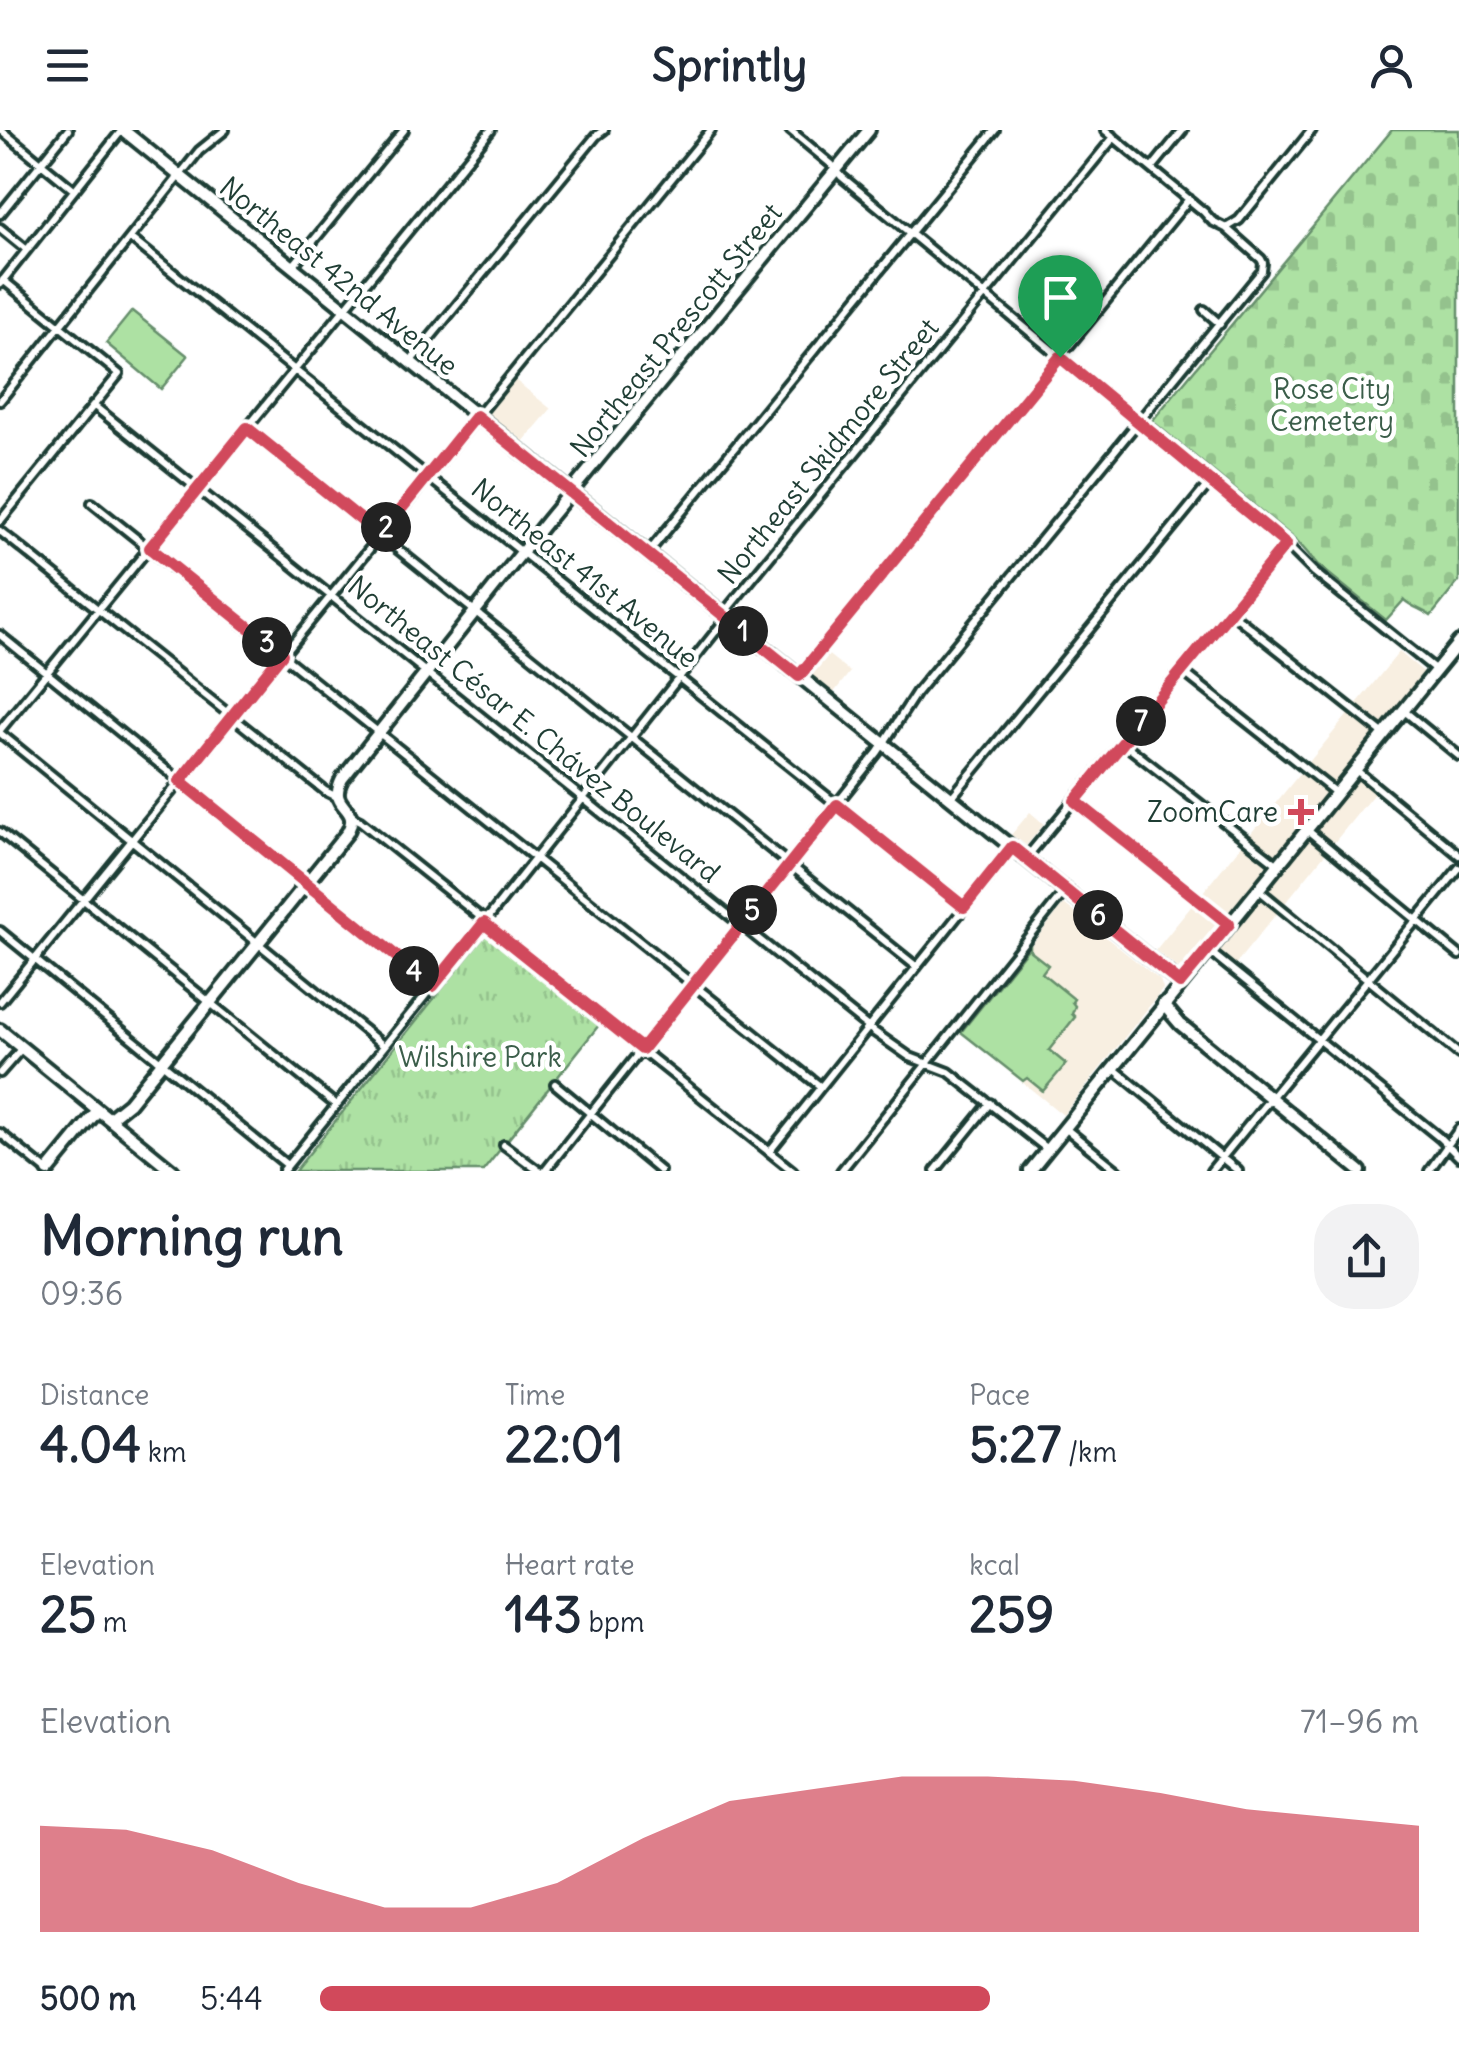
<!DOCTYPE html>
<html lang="en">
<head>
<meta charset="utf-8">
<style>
	:root { --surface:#fff; --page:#f2f2f3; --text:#1f2937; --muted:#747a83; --accent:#d1495b }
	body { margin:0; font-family:Delius,sans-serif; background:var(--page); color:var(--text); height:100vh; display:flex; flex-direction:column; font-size:38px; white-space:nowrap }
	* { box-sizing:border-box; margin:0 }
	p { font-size:32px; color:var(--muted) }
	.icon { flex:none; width:55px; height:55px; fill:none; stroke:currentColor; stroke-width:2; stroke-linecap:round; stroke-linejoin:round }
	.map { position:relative; height:1041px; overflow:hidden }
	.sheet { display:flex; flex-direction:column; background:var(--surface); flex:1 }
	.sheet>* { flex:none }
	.pin { position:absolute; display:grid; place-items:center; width:85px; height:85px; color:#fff; margin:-102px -42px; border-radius:50% 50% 50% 0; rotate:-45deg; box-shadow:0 0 10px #0007 }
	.pin .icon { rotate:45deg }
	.km { position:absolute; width:50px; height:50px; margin:-25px; border-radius:50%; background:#222; color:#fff; font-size:28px; line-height:50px; text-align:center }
	.round { display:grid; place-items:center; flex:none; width:105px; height:105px; border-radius:40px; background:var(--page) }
	.summary { display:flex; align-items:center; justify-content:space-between; height:170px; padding:0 40px }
	h1 { font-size:55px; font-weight:800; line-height:75px }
	.stats { display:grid; grid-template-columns:repeat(3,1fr); gap:15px; height:170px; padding:10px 40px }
	.stats div { display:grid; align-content:center }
	.stats b { font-size:50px; font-weight:800 }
	.stats small { font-size:28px; font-weight:400 }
	.stats p { font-size:28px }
	.chart { height:280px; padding:20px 40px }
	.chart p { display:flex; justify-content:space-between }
	.chart svg { width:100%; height:180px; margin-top:10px; fill:var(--accent); opacity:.7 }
	ul { padding:0 40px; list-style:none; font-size:32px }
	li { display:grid; grid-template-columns:160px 120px 1fr; align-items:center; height:75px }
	li i { height:25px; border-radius:12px; background:var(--accent) }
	header { display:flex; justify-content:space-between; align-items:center; height:130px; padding:0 40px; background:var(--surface); font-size:45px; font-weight:800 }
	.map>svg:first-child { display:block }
	.built { fill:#f8efe1 }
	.grass { fill:#ade1a3; stroke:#668f6c; stroke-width:2.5 }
	.cemetery { fill:url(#cemetery-stones); stroke:#668f6c; stroke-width:2.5 }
	.park { fill:url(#park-tufts); stroke:#668f6c; stroke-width:2.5 }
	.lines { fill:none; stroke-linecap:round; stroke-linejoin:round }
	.street-casing { stroke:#1f3d34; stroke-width:14 }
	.secondary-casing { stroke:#1f3d34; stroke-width:18 }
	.street { stroke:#fff; stroke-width:6 }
	.secondary { stroke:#fff; stroke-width:10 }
	.route-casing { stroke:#fff; stroke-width:20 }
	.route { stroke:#d1495b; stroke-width:12 }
	.poi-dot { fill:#d1495b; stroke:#fff; stroke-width:4 }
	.labels { text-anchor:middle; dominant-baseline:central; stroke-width:9; stroke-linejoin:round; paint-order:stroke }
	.street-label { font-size:28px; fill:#1f3d34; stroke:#fff }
	.park-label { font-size:28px; fill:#3b5e4a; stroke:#fff }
	.poi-label { font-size:28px; fill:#1f3d34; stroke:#fff; text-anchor:end }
</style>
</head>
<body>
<header><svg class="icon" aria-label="menu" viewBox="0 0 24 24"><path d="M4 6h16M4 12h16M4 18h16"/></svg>Sprintly<svg class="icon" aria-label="person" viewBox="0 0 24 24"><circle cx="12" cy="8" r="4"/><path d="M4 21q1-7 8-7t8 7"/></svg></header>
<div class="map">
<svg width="1459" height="1041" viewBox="0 0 1459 1041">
	<defs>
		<pattern id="cemetery-stones" width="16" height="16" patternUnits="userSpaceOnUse" patternTransform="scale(2.5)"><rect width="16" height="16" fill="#ade1a3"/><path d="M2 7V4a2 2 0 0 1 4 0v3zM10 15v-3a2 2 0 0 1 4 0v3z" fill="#94c28d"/></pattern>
		<pattern id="park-tufts" width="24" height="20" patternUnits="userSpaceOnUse" patternTransform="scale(2.5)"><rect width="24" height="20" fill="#ade1a3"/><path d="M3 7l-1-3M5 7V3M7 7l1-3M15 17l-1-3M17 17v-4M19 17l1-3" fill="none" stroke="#94c28d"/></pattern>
	</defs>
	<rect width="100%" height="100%" fill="#fff"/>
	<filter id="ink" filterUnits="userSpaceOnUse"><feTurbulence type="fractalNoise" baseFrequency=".01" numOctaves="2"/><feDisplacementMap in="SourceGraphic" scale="20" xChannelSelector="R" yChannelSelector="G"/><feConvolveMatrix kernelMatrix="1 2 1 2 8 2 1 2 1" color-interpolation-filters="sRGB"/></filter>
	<g filter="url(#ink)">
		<!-- built -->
		<path class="built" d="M515 250 551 279 522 313 487 284Z
			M1399 522 1426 544 1180 844 1154 822Z
			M826 523 850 542 832 565 808 546Z
			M1355 644 1376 661 1234 836 1215 819Z
			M1030 682 1044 694 1025 717 1011 705Z
			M1064 774 1160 850 1163 859 1063 985 961 903Z"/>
		<!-- grass -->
		<path class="grass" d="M132 181 188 226 161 259 106 213Z
			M1030 816V821L1048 835 1042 843 1074 869 1072 872 1075 876 1072 884 1075 887 1049 920 1066 934 1043 961 1027 948 1023 951 961 902Z"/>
		<!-- cemetery -->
		<path class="cemetery" d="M1392 0H1459V451L1431 486C1422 479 1413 478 1404 470L1386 490 1318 435 1297 411 1152 291Z"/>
		<!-- park -->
		<path class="park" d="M486 804 599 895 483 1041H295Z"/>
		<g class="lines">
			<!-- street casing -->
			<g class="street-casing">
				<path id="street" d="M1 0 74 60
					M790 0 831 34 842 47 1281 409 1314 442 1436 540
					M1152 38 1183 0
					M0 84 68 0
					M0 98 27 120
					M1226 98 1239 90 1312 0
					M130 108 965 777
					M292 137 404 0
					M0 154 122 0
					M1204 180 1220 194
					M410 232 596 6 604 0
					M0 271 199 21 225 0
					M93 275 873 901 910 927 949 942 1047 1019
					M247 298 917 837
					M92 373 821 957
					M0 391 119 244 3 150
					M0 401 325 661 337 667
					M648 423 995 0
					M1230 482 1384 604
					M0 505 433 856
					M1182 541 1336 663
					M800 545 1189 69
					M1403 580 1459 626
					M0 600 491 0
					M0 603 384 916
					M1123 613 1277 734
					M1356 640 1459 725
					M951 668 1211 351
					M1075 671 1229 794
					M352 687 360 691 479 786 484 793 793 1041
					M1306 699 1459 825
					M0 702 336 975
					M1026 728 1286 414
					M1259 760 1459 924
					M0 801 287 1035
					M1209 821 1440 1008 1459 1027
					M0 872 711 0
					M1113 938 1238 1041
					M0 943 22 918
					M555 954 660 1041
					M1065 998 1118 1041
					M0 1003 47 1041
					M504 1015 539 1041
					M769 1022 1012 718
					M283 1041 484 793 720 496 728 478 1114 7
					M545 1041 878 622 916 563 1262 141 1263 133 1261 129 1226 98 1212 91 1204 82 1105 0
					M841 1041 1065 761
					M935 1041 990 973
					M1211 1041 1459 738
					M1429 1041 1459 999"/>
			</g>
			<!-- secondary casing -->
			<g class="secondary-casing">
				<path id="secondary" d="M123 0 1180 853
					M1163 874 1180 894 1360 1041
					M0 900 173 1041
					M109 989 129 973 347 703C363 675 326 680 342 649L546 392 869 0
					M48 1041 98 980
					M1030 1041 1459 512"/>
			</g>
			<!-- street -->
			<use href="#street" class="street"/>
			<!-- secondary -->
			<use href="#secondary" class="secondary"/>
		</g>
	</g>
	<g class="lines" filter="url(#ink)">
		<!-- route casing -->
		<g class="route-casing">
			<path id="route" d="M1060 227 1286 414 1075 671 1229 794 1180 853 1012 717 964 777 837 675 642 919 484 793 433 856 180 651 282 524 150 418 247 298 380 405 476 286 799 546Z"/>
		</g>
		<!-- route -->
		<use href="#route" class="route"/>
	</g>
	<!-- markers -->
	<path class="poi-dot" d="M1296 667h10v10h10v10h-10v10h-10v-10h-10v-10h10z"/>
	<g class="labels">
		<!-- street labels -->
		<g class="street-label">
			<text transform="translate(339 146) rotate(39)">Northeast 42nd Avenue</text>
			<text transform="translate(676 200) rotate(-51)">Northeast Prescott Street</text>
			<text transform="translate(828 321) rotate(-51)">Northeast Skidmore Street</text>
			<text transform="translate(585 443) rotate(39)">Northeast 41st Avenue</text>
			<text transform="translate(534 599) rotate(39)">Northeast César E. Chávez Boulevard</text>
		</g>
		<!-- park labels -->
		<g class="park-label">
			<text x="1332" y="259">Rose City<tspan x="1332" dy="32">Cemetery</tspan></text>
			<text x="480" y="927">Wilshire Park</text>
		</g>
		<!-- poi labels -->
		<g class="poi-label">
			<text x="1278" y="682">ZoomCare</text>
		</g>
	</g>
</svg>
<div class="pin" style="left:1060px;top:227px;background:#1e9e55"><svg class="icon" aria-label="arrive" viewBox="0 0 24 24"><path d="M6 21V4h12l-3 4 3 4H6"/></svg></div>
<b class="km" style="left:743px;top:501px">1</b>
<b class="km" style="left:386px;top:397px">2</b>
<b class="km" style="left:267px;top:512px">3</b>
<b class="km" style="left:414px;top:841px">4</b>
<b class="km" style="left:752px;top:780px">5</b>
<b class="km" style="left:1098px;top:785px">6</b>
<b class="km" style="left:1141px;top:591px">7</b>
</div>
<section class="sheet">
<div class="summary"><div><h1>Morning run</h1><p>09:36</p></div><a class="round"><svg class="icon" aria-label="share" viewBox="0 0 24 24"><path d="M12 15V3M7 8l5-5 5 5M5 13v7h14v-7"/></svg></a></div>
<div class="stats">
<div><p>Distance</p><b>4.04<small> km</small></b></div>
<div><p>Time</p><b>22:01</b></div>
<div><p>Pace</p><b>5:27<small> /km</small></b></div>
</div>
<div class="stats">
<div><p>Elevation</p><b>25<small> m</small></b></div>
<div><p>Heart rate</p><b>143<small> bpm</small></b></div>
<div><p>kcal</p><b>259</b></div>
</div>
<div class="chart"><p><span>Elevation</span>71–96 m</p>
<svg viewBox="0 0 160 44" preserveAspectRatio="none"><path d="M0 44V18L10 19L20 24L30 32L40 38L50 38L60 32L70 21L80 12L90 9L100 6L110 6L120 7L130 10L140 14L150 16L160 18V44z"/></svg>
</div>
<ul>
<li><b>500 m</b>5:44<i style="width:61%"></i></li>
</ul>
</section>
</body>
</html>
